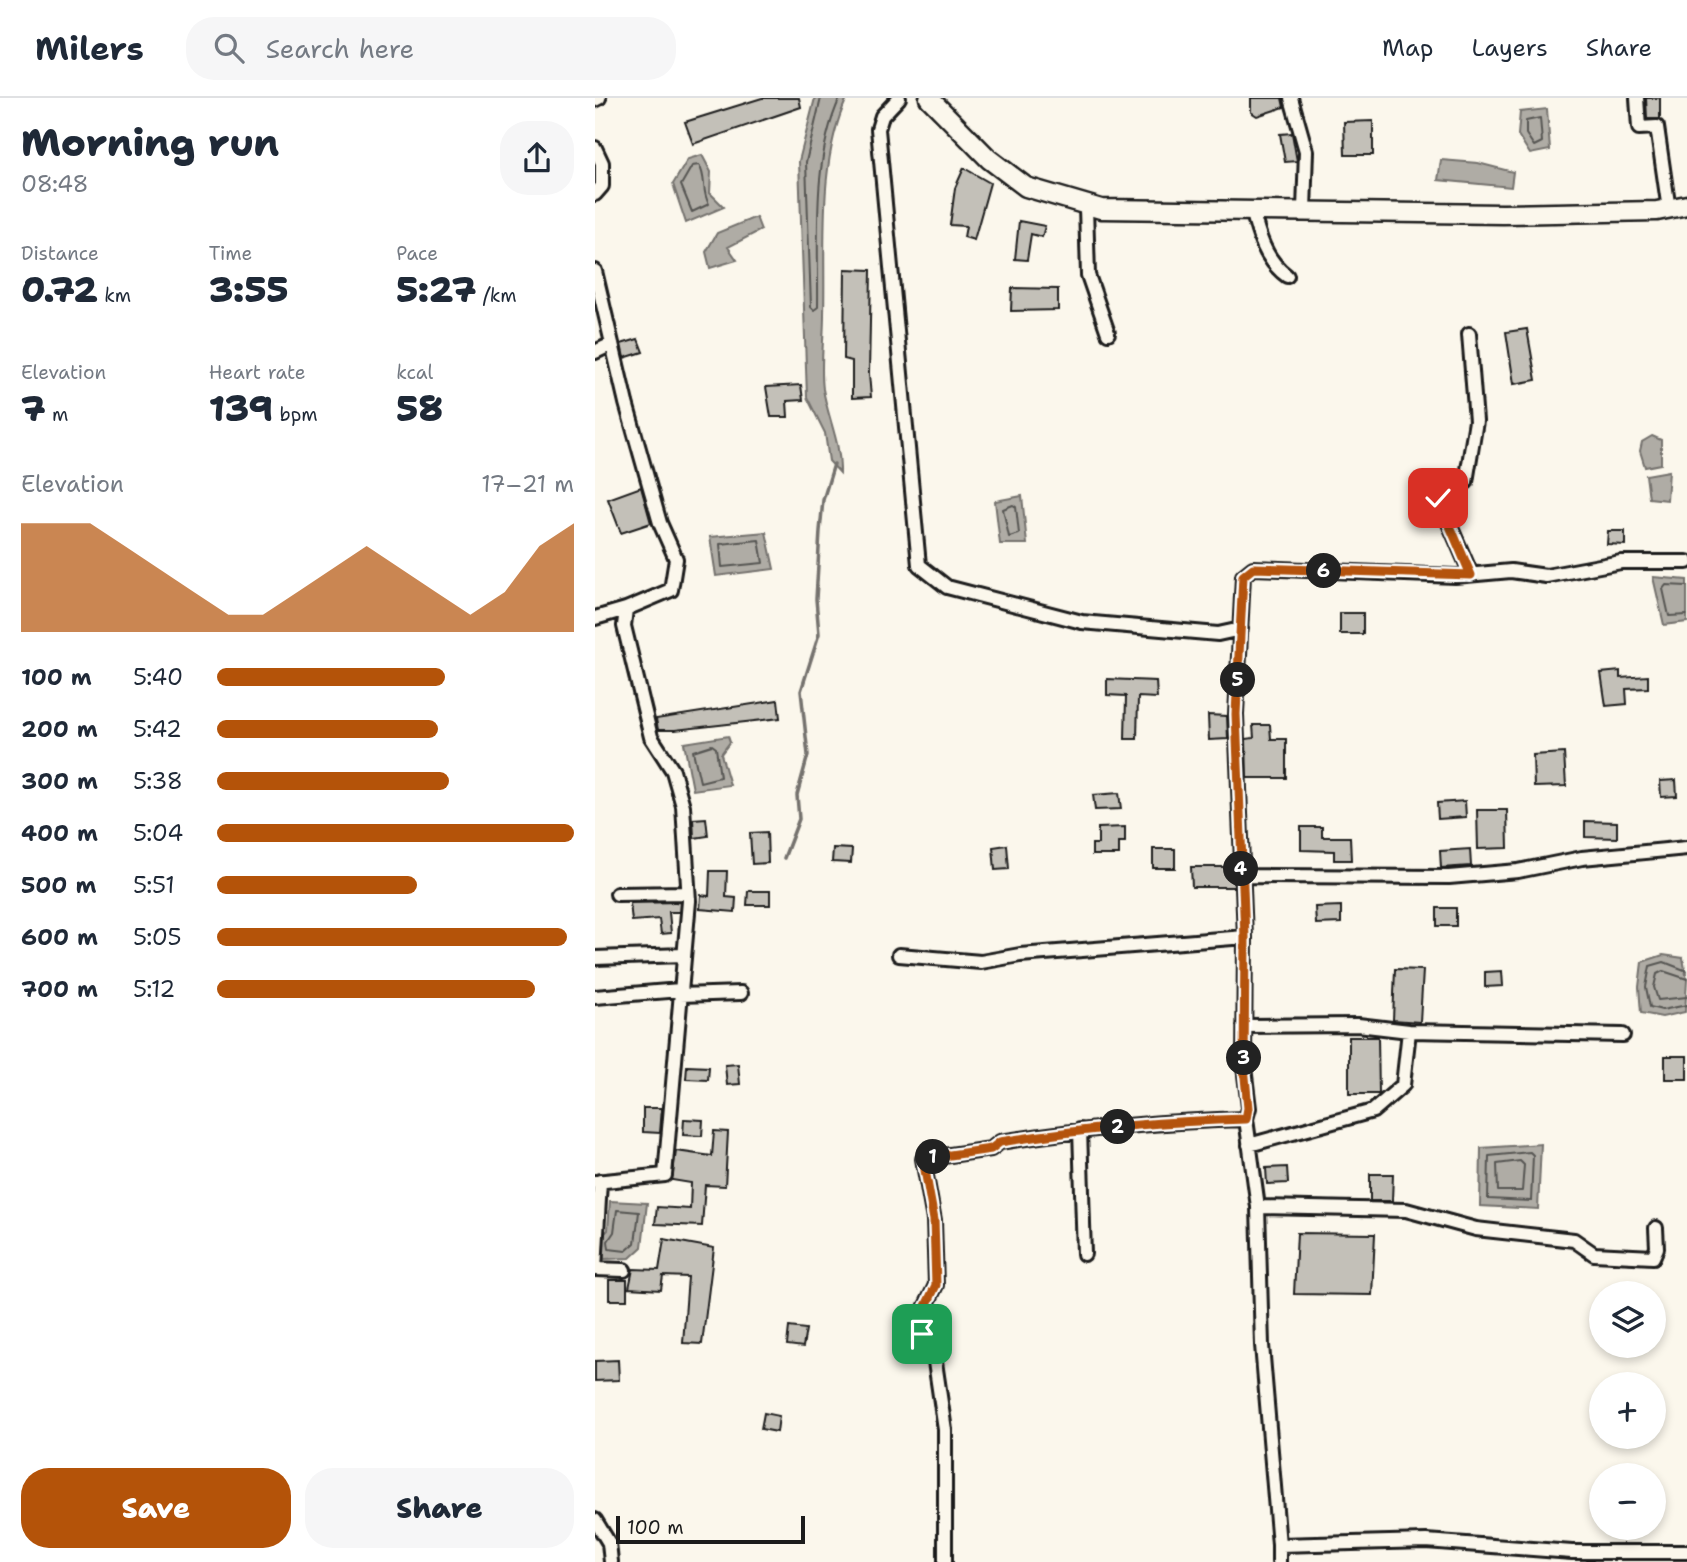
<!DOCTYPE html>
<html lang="en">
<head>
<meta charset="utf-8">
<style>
	:root { --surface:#fff; --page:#f6f6f7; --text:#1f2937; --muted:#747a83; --line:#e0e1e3; --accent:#b45309 }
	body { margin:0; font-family:"Shantell Sans",sans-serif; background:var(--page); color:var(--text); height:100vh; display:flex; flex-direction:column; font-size:26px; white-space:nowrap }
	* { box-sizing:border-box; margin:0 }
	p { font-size:23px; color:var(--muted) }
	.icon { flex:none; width:38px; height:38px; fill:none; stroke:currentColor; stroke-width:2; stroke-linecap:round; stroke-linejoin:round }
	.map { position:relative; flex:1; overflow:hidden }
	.panel { display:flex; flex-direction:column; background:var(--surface); width:595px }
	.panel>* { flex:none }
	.controls { position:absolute; left:994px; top:1183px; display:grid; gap:14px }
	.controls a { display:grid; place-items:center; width:77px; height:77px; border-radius:50%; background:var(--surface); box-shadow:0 4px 10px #0003; font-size:35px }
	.scale { position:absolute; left:21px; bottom:18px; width:189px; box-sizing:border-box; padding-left:7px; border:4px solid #1c1c1c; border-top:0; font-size:19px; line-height:24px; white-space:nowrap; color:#1c1c1c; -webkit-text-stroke:5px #fbf7ec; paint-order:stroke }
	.pin { position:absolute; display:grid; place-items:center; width:60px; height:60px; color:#fff; margin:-30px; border-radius:14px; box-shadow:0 4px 10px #0006 }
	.km { position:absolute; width:35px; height:35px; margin:-18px; border-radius:50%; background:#222; color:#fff; font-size:19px; line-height:35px; text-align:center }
	.round { display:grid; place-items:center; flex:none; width:74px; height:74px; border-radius:28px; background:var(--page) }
	.overview { display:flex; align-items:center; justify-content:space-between; height:119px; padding:0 21px }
	h1 { font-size:38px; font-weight:800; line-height:52px }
	.figures { display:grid; grid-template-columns:repeat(3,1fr); gap:10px; height:119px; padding:7px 21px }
	.figures div { display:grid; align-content:center }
	.figures b { font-size:35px; font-weight:800 }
	.figures small { font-size:19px; font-weight:400 }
	.figures p { font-size:19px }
	.chart { height:196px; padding:14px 21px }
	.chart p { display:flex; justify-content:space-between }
	.chart svg { width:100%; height:126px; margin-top:7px; fill:var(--accent); opacity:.7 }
	.action { display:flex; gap:14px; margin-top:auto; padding:14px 21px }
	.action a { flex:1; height:80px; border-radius:28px; background:var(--accent); color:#fff; font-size:28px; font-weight:800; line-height:80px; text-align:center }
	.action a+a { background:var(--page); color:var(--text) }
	ul { padding:0 21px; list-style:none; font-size:23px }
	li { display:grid; grid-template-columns:112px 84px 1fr; align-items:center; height:52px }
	li i { height:18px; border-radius:9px; background:var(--accent) }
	header { display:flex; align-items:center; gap:42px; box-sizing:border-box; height:98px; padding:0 35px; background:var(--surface); border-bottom:2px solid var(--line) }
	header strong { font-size:33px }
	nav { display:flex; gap:38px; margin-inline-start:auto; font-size:24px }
	.search { width:490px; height:63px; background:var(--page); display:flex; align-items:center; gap:18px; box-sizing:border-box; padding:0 24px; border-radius:28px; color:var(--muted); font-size:26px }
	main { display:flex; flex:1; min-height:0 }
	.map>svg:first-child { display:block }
	.water { fill:#afaca5; stroke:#74726e; stroke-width:2 }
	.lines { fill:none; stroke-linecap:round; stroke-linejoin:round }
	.shore { stroke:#575653; stroke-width:2 }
	.stream { stroke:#74726e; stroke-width:3.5 }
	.building { fill:#c3c0b8; stroke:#1c1c1c; stroke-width:2 }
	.minor-casing { stroke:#1c1c1c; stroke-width:18 }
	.secondary-casing { stroke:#1c1c1c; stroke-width:23 }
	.minor { stroke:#fbf7ec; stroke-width:12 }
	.secondary { stroke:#fbf7ec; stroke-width:18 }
	.route-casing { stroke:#fff; stroke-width:14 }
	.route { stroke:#b45309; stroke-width:9 }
</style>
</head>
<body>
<header>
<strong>Milers</strong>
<div class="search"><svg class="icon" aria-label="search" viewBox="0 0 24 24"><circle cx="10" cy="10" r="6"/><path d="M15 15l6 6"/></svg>Search here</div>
<nav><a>Map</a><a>Layers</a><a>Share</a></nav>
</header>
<main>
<section class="panel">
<div class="overview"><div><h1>Morning run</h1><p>08:48</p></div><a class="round"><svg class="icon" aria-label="share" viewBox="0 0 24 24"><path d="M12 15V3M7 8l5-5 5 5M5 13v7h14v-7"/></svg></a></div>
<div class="figures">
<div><p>Distance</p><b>0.72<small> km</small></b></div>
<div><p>Time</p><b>3:55</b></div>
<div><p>Pace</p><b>5:27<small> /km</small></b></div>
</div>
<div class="figures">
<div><p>Elevation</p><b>7<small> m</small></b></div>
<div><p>Heart rate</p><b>139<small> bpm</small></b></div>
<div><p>kcal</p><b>58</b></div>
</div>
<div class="chart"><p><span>Elevation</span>17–21 m</p>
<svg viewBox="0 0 160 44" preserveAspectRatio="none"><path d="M0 44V6L10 6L20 6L30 14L40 22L50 30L60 38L70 38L80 30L90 22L100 14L110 22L120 30L130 38L140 30L150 14L160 6V44z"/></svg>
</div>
<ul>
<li><b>100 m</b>5:40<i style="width:64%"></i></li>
<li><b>200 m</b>5:42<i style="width:62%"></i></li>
<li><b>300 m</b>5:38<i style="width:65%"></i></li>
<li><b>400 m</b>5:04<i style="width:100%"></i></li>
<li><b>500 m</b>5:51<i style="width:56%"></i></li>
<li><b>600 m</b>5:05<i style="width:98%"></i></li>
<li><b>700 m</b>5:12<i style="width:89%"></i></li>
</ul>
<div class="action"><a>Save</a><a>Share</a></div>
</section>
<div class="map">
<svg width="1092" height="1464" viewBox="0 0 1092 1464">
	<rect width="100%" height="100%" fill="#fbf7ec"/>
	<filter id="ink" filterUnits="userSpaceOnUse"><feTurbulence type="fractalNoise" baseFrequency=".0143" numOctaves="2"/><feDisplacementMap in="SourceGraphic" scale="14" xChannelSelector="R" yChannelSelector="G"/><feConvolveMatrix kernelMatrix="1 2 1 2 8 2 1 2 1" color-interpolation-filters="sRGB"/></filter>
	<g filter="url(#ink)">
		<!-- water -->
		<path class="water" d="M220 0H252C222 65 231 146 229 217 229 240 225 268 228 291 233 321 246 345 245 375L234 363 230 335 212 299 204 63Z
			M952 11 955 52 935 56 923 37 925 14Z
			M107 57 116 74 115 95 129 109 91 125 78 86 93 61Z
			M846 62 883 65 918 74 916 89 843 82Z
			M161 119 166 132 133 149 142 162 115 170 111 154 122 135Z
			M1057 338 1066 342V366L1050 369 1045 353 1047 344Z
			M1074 373 1072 402 1054 400 1051 377Z
			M427 398 432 446H405L400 403Z
			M171 434 179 471 121 478 115 439Z
			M1058 479 1092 482V524L1069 527Z
			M133 638 135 644 126 656 135 687 98 692 89 645Z
			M1068 857 1088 860 1092 882 1090 914 1067 919 1046 915 1044 889 1047 864Z
			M946 1046 943 1111 885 1108 886 1050Z
			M15 1103 52 1105 47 1149 35 1160 9 1161 5 1140 13 1132Z"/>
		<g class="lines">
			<!-- shore -->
			<path class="shore" d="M226 0 211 64 216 209 219 212 223 209C224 141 216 63 245 0
				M945 20 947 44 939 48 931 36V23Z
				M104 67C112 80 106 93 114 106L97 114 86 87 97 68Z
				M418 407 421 409 424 436 414 439 408 411Z
				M164 442 168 465 127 469 125 446Z
				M1092 488 1071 487 1068 491 1074 518 1092 517
				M117 647 121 650 125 679 105 684 98 653Z
				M1092 873 1069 864 1055 868 1051 889 1055 909 1067 912 1092 907
				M1092 881 1068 873 1062 876 1059 889 1063 902 1092 899
				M935 1054 938 1057 936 1103 893 1101 894 1058Z
				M925 1063 929 1067 927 1093H903L902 1066Z
				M22 1112 44 1114 40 1145 31 1153 14 1151 13 1143 19 1134Z"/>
			<!-- stream -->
			<path class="stream" d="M189 760 204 721 202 697 213 657 206 593 224 536 221 501 225 433 228 402 239 366"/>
		</g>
		<!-- building -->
		<path class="building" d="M167 0H204L206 9 98 46 90 24Z
			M656 0H687L689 9 662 18 656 14Z
			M1051 0H1065V21H1052Z
			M778 23V57H750L749 24Z
			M697 35 702 63 690 64 685 36Z
			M369 70 395 85 379 142 369 139 371 128 355 127 360 90Z
			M424 123 450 128 447 139 436 136 432 162 420 161Z
			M250 171 276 172 274 276 276 299 257 300V263L249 261Z
			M417 190 463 191V212L416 213Z
			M932 231 941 282 919 286 911 234Z
			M43 241 48 254 29 260 26 246Z
			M206 287 208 302 192 303 193 319H176L171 289Z
			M46 389 56 425 26 435 13 401Z
			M1013 433H1030V447L1012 446Z
			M745 515H768V536H745Z
			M1025 573V580L1053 578V590L1031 591 1032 606 1011 608 1006 575Z
			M512 581 561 583 562 600 543 599 542 641H530L531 598 512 597Z
			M183 602 185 620 80 632H63L61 621Z
			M613 617 632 618 633 641 614 642Z
			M658 627H675L676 641H691V680H652L651 641 659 640Z
			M969 655 971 688 939 689 938 657Z
			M1081 682 1082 698 1066 699 1065 683Z
			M524 695 526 711 500 712 498 697Z
			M870 703 871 719 843 721 842 705Z
			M882 712H912L913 750 883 751Z
			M111 720 113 738 99 740 98 721Z
			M990 723 1022 724V740L990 739Z
			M530 729V744H524V757H497V746H503V730Z
			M706 729H727V739H755L756 762H739V753L706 752Z
			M172 734 173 765 157 766 155 735Z
			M412 747 414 771 400 772 398 749Z
			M238 750 257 751 256 765 237 764Z
			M558 751H580V770H558Z
			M875 751 876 768 846 770 845 753Z
			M596 769H638L639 789H597Z
			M115 773H132L131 799 141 800 140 814 105 811 106 797 114 798Z
			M153 793H175V807H152Z
			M85 804 84 814H74L76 835 66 836 64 821 37 823 35 805Z
			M746 808V825L721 826 720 809Z
			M842 810H861V828H842Z
			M800 871 828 872 825 924 798 922Z
			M907 873 908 888 890 889V874Z
			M754 939H783L784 996H754Z
			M1070 958H1092V981H1070Z
			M143 966 145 986 132 987 130 967Z
			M92 968 114 969 113 982 91 981Z
			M48 1010H67L65 1035 48 1034Z
			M89 1021 108 1022 107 1038 88 1037Z
			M119 1033 133 1034 130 1088 110 1087 107 1128 60 1126 62 1109 95 1111 96 1085 77 1082 81 1053 117 1058Z
			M692 1069 693 1085 672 1086 671 1070Z
			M775 1076H798L797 1103H775Z
			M702 1135 780 1136 777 1197 699 1196Z
			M69 1141 119 1150 107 1246 88 1245 93 1179 68 1178 66 1192 34 1190 38 1171 64 1172Z
			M14 1182H32V1202H14Z
			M194 1229 211 1231 208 1249 192 1247Z
			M23 1262 24 1282 0 1283V1263Z
			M169 1315 184 1318 182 1334 166 1331Z"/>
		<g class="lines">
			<!-- minor casing -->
			<g class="minor-casing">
				<path id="minor" d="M304 0 287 18 283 31 324 467 352 489 487 524 623 536 646 531
					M696 0 711 53 709 112
					M1042 0 1044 30 1062 29 1074 112
					M0 2 4 0
					M0 50 7 65V88L0 96
					M491 109 493 177 513 235
					M657 111C663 136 670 162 692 178
					M0 173 31 305 65 425 81 461 76 492 31 511 0 520
					M874 236 881 323 871 384 843 400 876 476
					M0 254 17 246
					M647 778 854 779 923 773 987 760 1092 750
					M22 796 93 795
					M304 857 386 864 425 857 650 839
					M0 860 89 857
					M85 897 146 895
					M0 899 85 892
					M649 928 763 927 814 933 1028 937
					M485 1032 489 1156
					M654 1047 778 1013 808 987 814 933
					M0 1084 70 1077 94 803 88 708 78 673 56 639 29 528 31 511
					M663 1109 811 1112 881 1131 979 1142 999 1156 1058 1159 1062 1150 1061 1130
					M0 1171 5 1083
					M0 1171 29 1172
					M0 1422 14 1445 16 1464
					M684 1447 667 1247 663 1109 651 1021 654 1010 649 969 650 839 641 616 648 478 658 470 860 478 916 473 951 478 1026 464H1092
					M350 1464V1332L340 1264 327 1236 330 1210 341 1187 339 1122 328 1061 396 1051 405 1044C487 1031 568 1023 651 1021
					M684 1464V1447L831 1443 977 1454H1092"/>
			</g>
			<!-- secondary casing -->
			<g class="secondary-casing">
				<path id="secondary" d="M334 0 394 61 431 89 506 111 908 116 1062 113 1092 107"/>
			</g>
			<!-- minor -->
			<use href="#minor" class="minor"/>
			<!-- secondary -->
			<use href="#secondary" class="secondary"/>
		</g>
	</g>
	<g class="lines" filter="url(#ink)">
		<!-- route casing -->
		<g class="route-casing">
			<path id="route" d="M327 1236 330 1210 341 1187 339 1122 328 1061 396 1051 405 1044C487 1031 568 1023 651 1021L653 1010 649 969 650 839 641 616 648 478 658 470 876 477 843 400"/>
		</g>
		<!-- route -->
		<use href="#route" class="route"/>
	</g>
</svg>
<div class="controls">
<a><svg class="icon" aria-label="layers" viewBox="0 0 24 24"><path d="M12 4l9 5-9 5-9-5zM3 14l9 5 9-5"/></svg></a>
<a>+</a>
<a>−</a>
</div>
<div class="scale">100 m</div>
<div class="pin" style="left:327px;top:1236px;background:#1e9e55"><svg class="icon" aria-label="arrive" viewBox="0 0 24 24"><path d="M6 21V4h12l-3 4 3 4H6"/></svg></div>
<div class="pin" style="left:843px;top:400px;background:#d93025"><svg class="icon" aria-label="check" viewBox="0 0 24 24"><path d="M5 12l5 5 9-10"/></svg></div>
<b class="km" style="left:338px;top:1059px">1</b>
<b class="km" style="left:523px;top:1029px">2</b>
<b class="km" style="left:649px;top:960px">3</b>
<b class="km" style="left:646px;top:771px">4</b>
<b class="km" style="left:643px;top:582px">5</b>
<b class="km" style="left:729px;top:473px">6</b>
</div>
</main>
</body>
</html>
